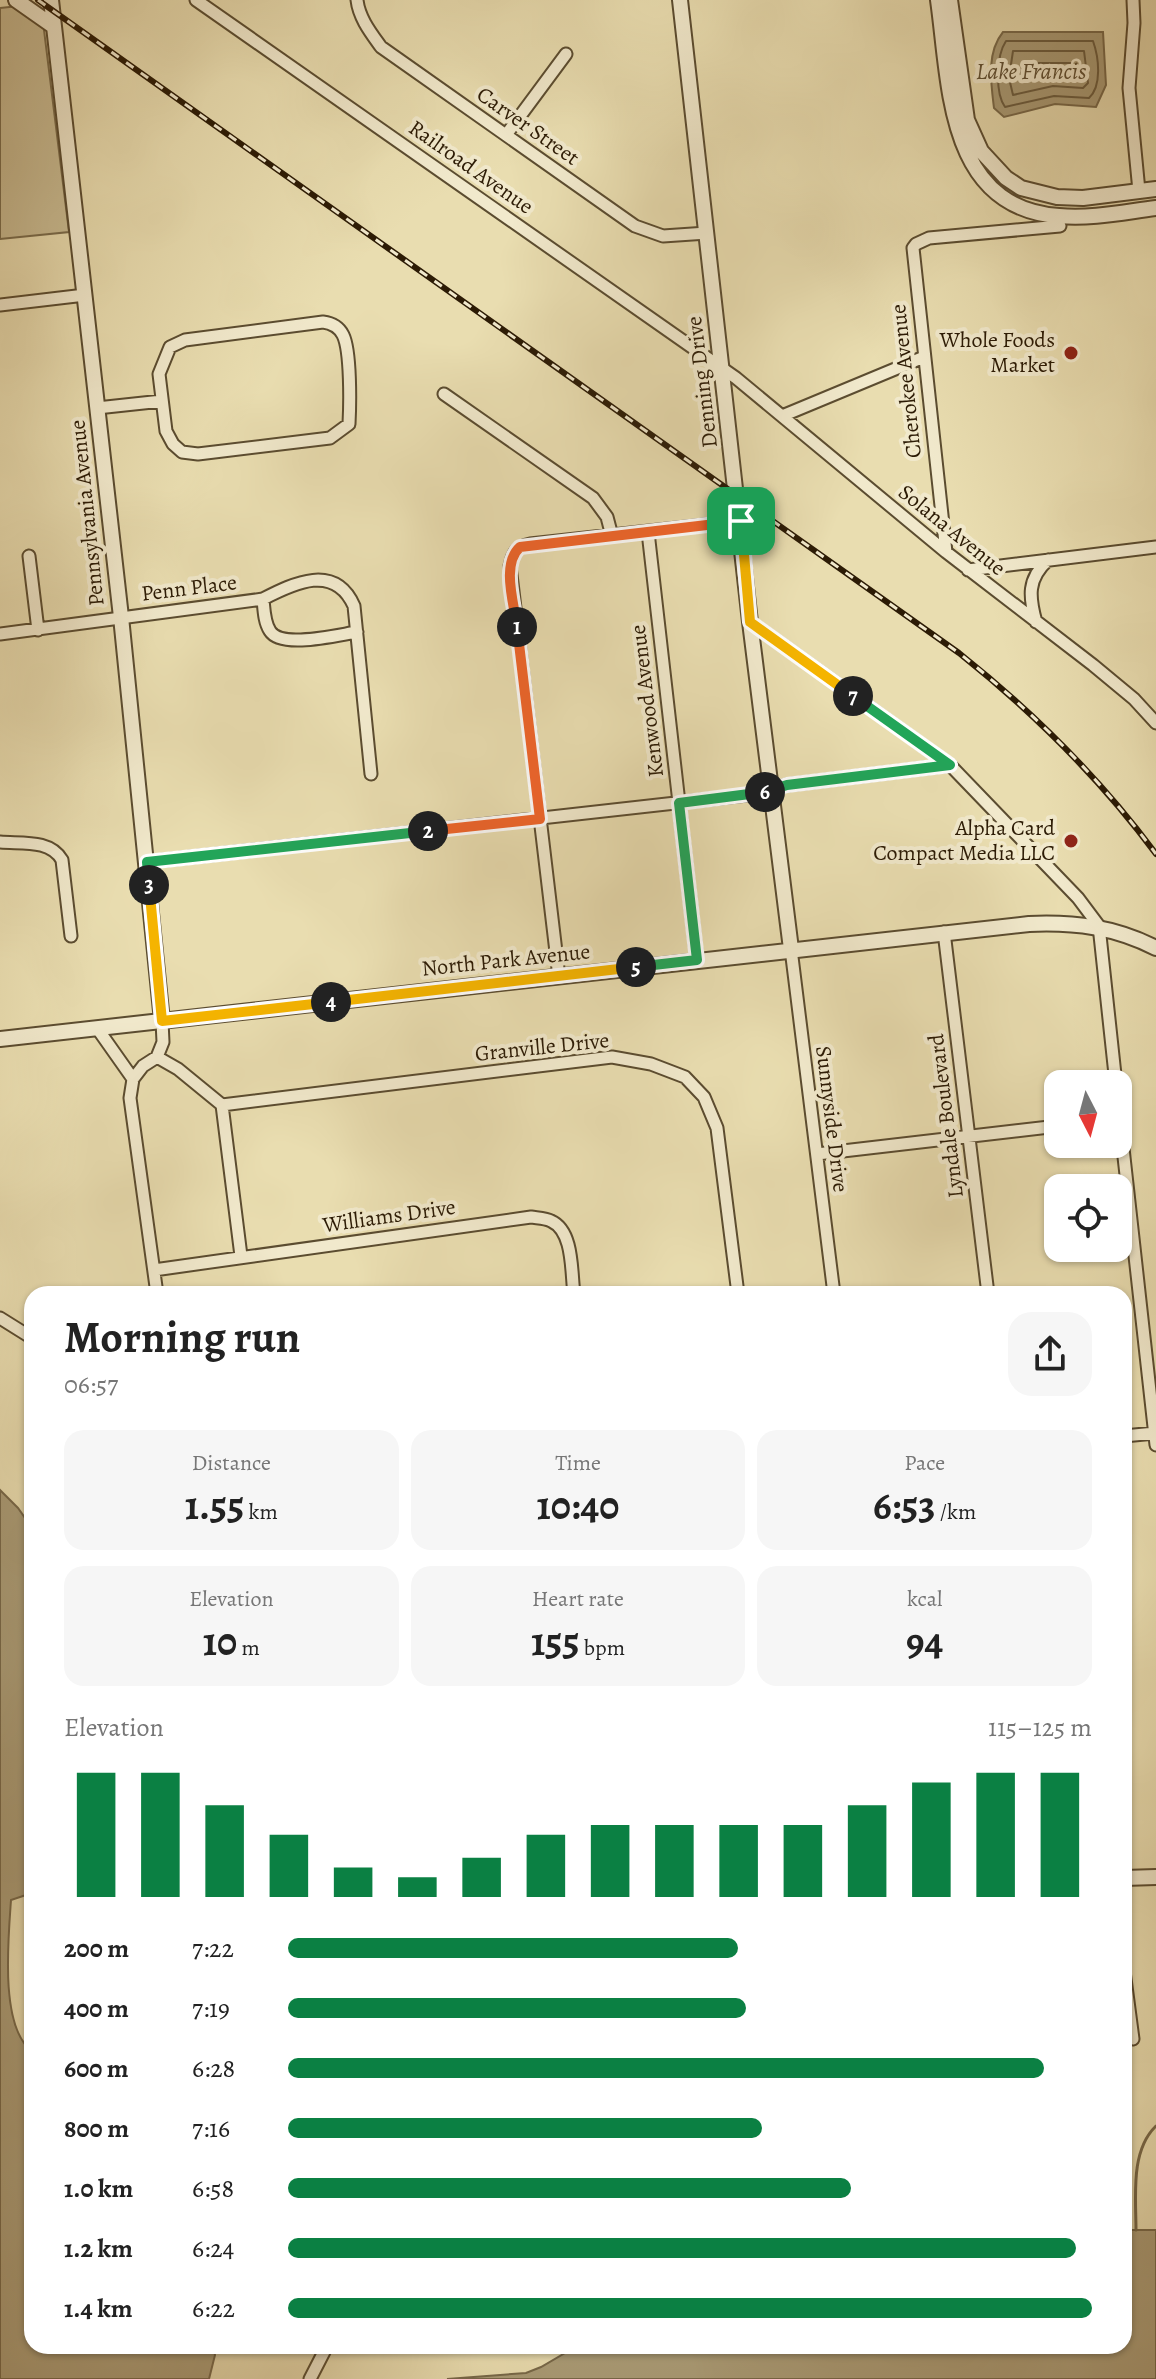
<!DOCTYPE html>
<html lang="en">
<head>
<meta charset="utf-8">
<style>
	:root { --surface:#fff; --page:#f6f6f6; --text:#222; --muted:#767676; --accent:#0b8043 }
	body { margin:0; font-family:Alegreya,serif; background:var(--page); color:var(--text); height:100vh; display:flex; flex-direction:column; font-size:30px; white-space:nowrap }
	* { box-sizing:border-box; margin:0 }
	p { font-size:26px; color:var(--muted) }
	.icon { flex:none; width:44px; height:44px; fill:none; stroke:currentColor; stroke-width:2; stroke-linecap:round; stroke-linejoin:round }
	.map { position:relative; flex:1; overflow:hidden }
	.details { position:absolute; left:24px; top:1286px; width:1108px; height:1068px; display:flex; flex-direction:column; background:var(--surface); border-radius:24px; box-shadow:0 2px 6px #0004 }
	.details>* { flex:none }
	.needle { width:52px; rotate:174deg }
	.tools { position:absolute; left:1044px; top:1070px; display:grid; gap:16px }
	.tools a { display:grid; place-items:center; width:88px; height:88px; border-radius:16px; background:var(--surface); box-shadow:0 2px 6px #0004; font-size:40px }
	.pin { position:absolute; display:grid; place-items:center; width:68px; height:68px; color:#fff; margin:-34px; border-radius:16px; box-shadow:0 4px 12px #0006 }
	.km { position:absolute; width:40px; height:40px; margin:-20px; border-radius:50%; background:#222; color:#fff; font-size:22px; line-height:40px; text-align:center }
	.round { display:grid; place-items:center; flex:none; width:84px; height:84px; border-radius:24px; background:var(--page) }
	.headline { display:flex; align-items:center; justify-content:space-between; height:136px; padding:0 40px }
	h1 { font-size:44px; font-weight:700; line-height:60px }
	.stats { display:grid; grid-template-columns:repeat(3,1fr); gap:12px; height:136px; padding:8px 40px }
	.stats div { display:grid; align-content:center; border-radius:20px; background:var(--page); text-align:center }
	.stats b { font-size:40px; font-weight:700 }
	.stats small { font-size:22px; font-weight:400 }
	.stats p { font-size:22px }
	.chart { height:224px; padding:16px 40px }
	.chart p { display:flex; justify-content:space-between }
	.chart svg { width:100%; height:144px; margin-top:8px; stroke:var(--accent); stroke-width:6 }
	ul { padding:0 40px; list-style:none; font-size:26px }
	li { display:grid; grid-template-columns:128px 96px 1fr; align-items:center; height:60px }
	li i { height:20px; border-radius:10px; background:var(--accent) }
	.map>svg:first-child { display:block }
	.green { fill:#c9bc93; stroke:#7a6c4c; stroke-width:2 }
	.water { fill:#a99b76; stroke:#776849; stroke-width:2 }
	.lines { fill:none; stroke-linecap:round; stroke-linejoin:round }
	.shore { stroke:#6a5b3e; stroke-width:2 }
	.stream { stroke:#776849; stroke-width:3 }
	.minor-casing { stroke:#5b4c30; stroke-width:15 }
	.tertiary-casing { stroke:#5b4c30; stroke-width:18 }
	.minor { stroke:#f1e9cc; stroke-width:11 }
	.tertiary { stroke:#f1e9cc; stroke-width:14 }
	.rail-casing { stroke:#2c1b05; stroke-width:6 }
	.rail { stroke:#f1e9cc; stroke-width:3; stroke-dasharray:9; stroke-linecap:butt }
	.split-1-casing { stroke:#fff; stroke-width:16 }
	.split-2-casing { stroke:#fff; stroke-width:16 }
	.split-3-casing { stroke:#fff; stroke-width:16 }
	.split-4-casing { stroke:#fff; stroke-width:16 }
	.split-5-casing { stroke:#fff; stroke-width:16 }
	.split-6-casing { stroke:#fff; stroke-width:16 }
	.split-7-casing { stroke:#fff; stroke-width:16 }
	.split-8-casing { stroke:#fff; stroke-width:16 }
	.split-1 { stroke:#f0652b; stroke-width:10 }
	.split-2 { stroke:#f0652b; stroke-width:10 }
	.split-3 { stroke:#22a559; stroke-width:10 }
	.split-4 { stroke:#f5b400; stroke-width:10 }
	.split-5 { stroke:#f5b400; stroke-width:10 }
	.split-6 { stroke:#22a559; stroke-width:10 }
	.split-7 { stroke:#22a559; stroke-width:10 }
	.split-8 { stroke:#f5b400; stroke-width:10 }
	.poi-dot { fill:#8f2418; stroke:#f1e9cc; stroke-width:3 }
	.labels { text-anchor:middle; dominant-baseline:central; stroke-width:8; stroke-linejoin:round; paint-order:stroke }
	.street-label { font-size:22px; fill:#2c1b05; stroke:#f1e9cc }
	.poi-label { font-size:22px; fill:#2c1b05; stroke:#f1e9cc; text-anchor:end }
	.water-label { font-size:24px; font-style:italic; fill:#5e4e32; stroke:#f1e9cc }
</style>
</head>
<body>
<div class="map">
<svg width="1156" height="2379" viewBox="0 0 1156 2379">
	<rect width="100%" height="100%" fill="#e9ddb0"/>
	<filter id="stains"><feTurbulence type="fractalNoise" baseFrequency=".0025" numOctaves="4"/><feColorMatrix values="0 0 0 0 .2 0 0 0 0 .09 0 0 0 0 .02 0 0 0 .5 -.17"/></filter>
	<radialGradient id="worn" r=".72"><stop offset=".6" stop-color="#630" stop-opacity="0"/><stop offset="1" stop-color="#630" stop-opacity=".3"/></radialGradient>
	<!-- green -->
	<path class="green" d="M19 6 43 22 69 232 0 239V8Z"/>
	<!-- water -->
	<path class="water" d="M1003 32H1103L1106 85 1096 107 1055 104 1004 117 994 108C991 83 986 53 1003 32Z
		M0 1490 18 1508 32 1528V1893L11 1900C8 1942 0 2028 32 2051V2346H213L215 2355 209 2379H0Z
		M1124 2230H1156V2379H447L526 2373 541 2367 577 2346H1124Z"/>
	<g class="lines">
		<!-- shore -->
		<path class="shore" d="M1006 41H1093C1099 58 1102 86 1089 98L1054 96 1005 107C995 93 996 56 1006 41Z
			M1013 51H1084L1088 83 1083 88 1053 86 1013 95 1009 78Z
			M1025 63H1072L1075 72 1072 75 1052 74 1024 80 1021 76 1022 66Z"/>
		<!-- stream -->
		<path class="stream" d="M1136 2230C1136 2197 1130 2151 1156 2126"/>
		<!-- minor casing -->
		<g class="minor-casing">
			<path id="minor" d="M196 0 736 378 946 552 1093 665 1134 699 1156 723
				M357 0C359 18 371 33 381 47L635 226 663 236 707 233
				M1133 0 1134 23 1129 88 1139 191
				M506 135 566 54
				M0 305 85 295
				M323 322C331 323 339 327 343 335 351 351 350 405 349 424L330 438 198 454 182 452 173 444 166 431 159 374 170 347 185 340Z
				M444 394 593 498 607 517 612 536
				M97 408 162 401
				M782 416 924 357
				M648 532 697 960
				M946 552 913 248 916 244 929 238 1060 226
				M29 556 38 630
				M968 570 1156 547
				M263 599C264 609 264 622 270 631 281 649 337 635 357 632
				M750 622 950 765 1078 898 1099 926 1116 1084
				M1036 622C1029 597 1027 579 1048 560
				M0 634 263 599C294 583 335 563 354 606L371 774
				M0 842C21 844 50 839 62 860L71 936
				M147 862 756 794 787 785 950 765
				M944 932 988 1294
				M791 949 834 1294
				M559 977 510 566C513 552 516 547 530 544L741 521
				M97 1028 133 1079
				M157 1057 178 1069 222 1105 241 1256
				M1118 1103 1156 1445
				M222 1105 612 1057 651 1064 685 1077 704 1097 717 1128 738 1294
				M817 1154 1058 1126
				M154 1270 531 1217C537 1218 546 1218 551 1221 574 1231 571 1273 574 1294
				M157 1294 130 1098 133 1079 143 1066 157 1057 163 1042 162 1021
				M0 1318 32 1338
				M1124 1436 1155 1433
				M1124 1971 1133 2039
				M310 2379 327 2346"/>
		</g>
		<!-- tertiary casing -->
		<g class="tertiary-casing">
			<path id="tertiary" d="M16 0 53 26
				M51 0 121 617 162 1021
				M680 0 750 622 791 949
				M938 0C950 84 946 208 1059 216 1091 219 1124 212 1156 208
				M950 0 967 120 981 151 1006 178 1021 188 1057 197 1083 198 1156 189
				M0 1039 1029 924C1075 922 1115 927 1156 948
				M1124 1878 1156 1877"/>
		</g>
		<!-- minor -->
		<use href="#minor" class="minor"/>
		<!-- tertiary -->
		<use href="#tertiary" class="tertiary"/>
		<!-- rail casing -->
		<g class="rail-casing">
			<path id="rail" d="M38 0 959 653C1033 712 1099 777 1156 854"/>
		</g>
		<!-- rail -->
		<use href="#rail" class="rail"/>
	</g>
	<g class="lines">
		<!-- split-1 casing -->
		<g class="split-1-casing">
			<path id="split-1" d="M517 627C514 603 501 564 520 547L741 521"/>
		</g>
		<!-- split-2 casing -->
		<g class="split-2-casing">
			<path id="split-2" d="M428 831 540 819 517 627"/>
		</g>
		<!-- split-3 casing -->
		<g class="split-3-casing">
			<path id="split-3" d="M149 885 147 862 428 831"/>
		</g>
		<!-- split-4 casing -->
		<g class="split-4-casing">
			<path id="split-4" d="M149 885 162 1021 331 1002"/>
		</g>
		<!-- split-5 casing -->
		<g class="split-5-casing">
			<path id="split-5" d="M331 1002 636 967"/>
		</g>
		<!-- split-6 casing -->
		<g class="split-6-casing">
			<path id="split-6" d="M636 967 697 960 679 803 765 792"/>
		</g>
		<!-- split-7 casing -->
		<g class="split-7-casing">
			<path id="split-7" d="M765 792 787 785 950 765 853 696"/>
		</g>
		<!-- split-8 casing -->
		<g class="split-8-casing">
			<path id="split-8" d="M741 521 750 622 853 696"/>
		</g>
		<!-- split-1 -->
		<use href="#split-1" class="split-1"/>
		<!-- split-2 -->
		<use href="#split-2" class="split-2"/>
		<!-- split-3 -->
		<use href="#split-3" class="split-3"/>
		<!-- split-4 -->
		<use href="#split-4" class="split-4"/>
		<!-- split-5 -->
		<use href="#split-5" class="split-5"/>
		<!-- split-6 -->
		<use href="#split-6" class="split-6"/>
		<!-- split-7 -->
		<use href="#split-7" class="split-7"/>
		<!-- split-8 -->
		<use href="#split-8" class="split-8"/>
	</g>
	<!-- markers -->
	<g class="poi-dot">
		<circle cx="1071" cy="353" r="8"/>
		<circle cx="1071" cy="841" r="8"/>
	</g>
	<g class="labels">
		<!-- street labels -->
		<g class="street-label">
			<text transform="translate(528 126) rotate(35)">Carver Street</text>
			<text transform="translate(471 167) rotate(35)">Railroad Avenue</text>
			<text transform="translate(906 381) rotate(-96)">Cherokee Avenue</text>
			<text transform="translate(702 382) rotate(-97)">Denning Drive</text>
			<text transform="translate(87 513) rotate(-96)">Pennsylvania Avenue</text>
			<text transform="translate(952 530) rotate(39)">Solana Avenue</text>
			<text transform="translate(189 588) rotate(-7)">Penn Place</text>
			<text transform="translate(647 701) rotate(-97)">Kenwood Avenue</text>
			<text transform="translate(506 960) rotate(-6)">North Park Avenue</text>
			<text transform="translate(542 1047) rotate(-6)">Granville Drive</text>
			<text transform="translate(946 1116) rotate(-97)">Lyndale Boulevard</text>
			<text transform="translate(832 1119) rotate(83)">Sunnyside Drive</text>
			<text transform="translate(389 1216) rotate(-8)">Williams Drive</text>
		</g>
		<!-- poi labels -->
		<g class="poi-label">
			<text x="1055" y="340">Whole Foods<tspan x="1055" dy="25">Market</tspan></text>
			<text x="1055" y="828">Alpha Card<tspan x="1055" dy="25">Compact Media LLC</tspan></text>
		</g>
		<!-- water labels -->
		<g class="water-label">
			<text x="1031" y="71">Lake Francis</text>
		</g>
	</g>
	<rect width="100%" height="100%" filter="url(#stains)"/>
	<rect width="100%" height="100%" fill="url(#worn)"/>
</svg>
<div class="tools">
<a><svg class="needle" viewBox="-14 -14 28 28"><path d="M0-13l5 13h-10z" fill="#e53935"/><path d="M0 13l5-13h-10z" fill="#767676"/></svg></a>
<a><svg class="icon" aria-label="locate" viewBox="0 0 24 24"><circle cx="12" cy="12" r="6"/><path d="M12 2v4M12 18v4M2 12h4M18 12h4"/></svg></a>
</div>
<div class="pin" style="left:741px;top:521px;background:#1e9e55"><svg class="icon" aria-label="arrive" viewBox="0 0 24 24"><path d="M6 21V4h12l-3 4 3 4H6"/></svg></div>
<b class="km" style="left:517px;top:627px">1</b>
<b class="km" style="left:428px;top:831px">2</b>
<b class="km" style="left:149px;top:885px">3</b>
<b class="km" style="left:331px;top:1002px">4</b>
<b class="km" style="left:636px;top:967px">5</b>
<b class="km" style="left:765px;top:792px">6</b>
<b class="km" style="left:853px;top:696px">7</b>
<section class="details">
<div class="headline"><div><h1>Morning run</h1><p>06:57</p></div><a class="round"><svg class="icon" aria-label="share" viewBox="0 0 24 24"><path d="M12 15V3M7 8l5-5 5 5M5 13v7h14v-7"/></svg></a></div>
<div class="stats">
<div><p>Distance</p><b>1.55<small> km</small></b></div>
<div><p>Time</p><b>10:40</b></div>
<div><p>Pace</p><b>6:53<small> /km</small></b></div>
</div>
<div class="stats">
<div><p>Elevation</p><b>10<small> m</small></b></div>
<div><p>Heart rate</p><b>155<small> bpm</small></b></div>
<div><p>kcal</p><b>94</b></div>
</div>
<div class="chart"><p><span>Elevation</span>115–125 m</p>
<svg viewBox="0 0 160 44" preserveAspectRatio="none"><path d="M5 44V6M15 44V6M25 44V16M35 44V25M45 44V35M55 44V38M65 44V32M75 44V25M85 44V22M95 44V22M105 44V22M115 44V22M125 44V16M135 44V9M145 44V6M155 44V6"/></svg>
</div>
<ul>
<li><b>200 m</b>7:22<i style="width:56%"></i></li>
<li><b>400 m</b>7:19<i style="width:57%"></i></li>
<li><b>600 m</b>6:28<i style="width:94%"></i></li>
<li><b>800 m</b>7:16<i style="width:59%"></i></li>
<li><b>1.0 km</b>6:58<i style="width:70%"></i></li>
<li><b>1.2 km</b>6:24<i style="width:98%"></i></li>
<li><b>1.4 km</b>6:22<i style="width:100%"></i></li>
</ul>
</section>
</div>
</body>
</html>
